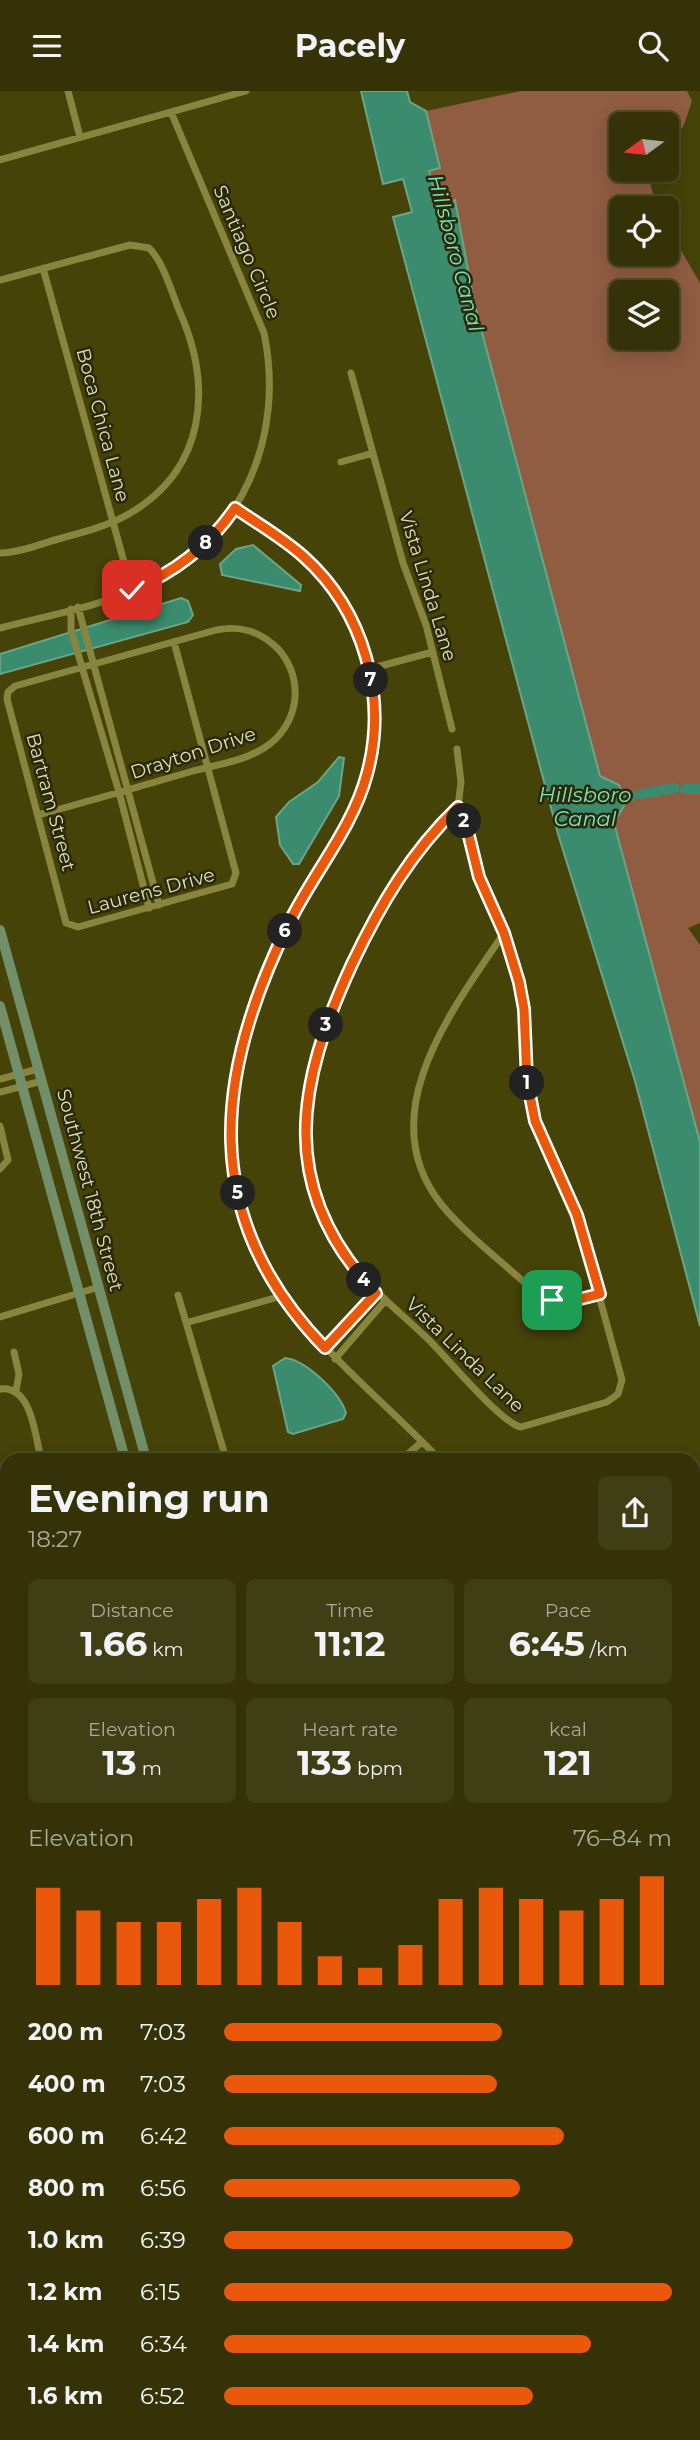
<!DOCTYPE html>
<html lang="en">
<head>
<meta charset="utf-8">
<style>
	:root { --surface:#343206; --page:#3f3e14; --text:#f1f3f6; --muted:#a9aa9b; --line:#4e4d28; --accent:#ea580c }
	body { margin:0; font-family:Montserrat,sans-serif; background:var(--page); color:var(--text); height:100vh; display:flex; flex-direction:column; font-size:26px; white-space:nowrap }
	* { box-sizing:border-box; margin:0 }
	p { font-size:23px; color:var(--muted) }
	.icon { flex:none; width:38px; height:38px; fill:none; stroke:currentColor; stroke-width:2; stroke-linecap:round; stroke-linejoin:round }
	.map { position:relative; flex:1; overflow:hidden }
	.side { position:absolute; left:0px; top:1362px; width:700px; height:989px; display:flex; flex-direction:column; background:var(--surface); border-radius:21px 21px 0 0; box-shadow:0 4px 18px #0003,0 0 0 2px var(--line) }
	.side>* { flex:none }
	.needle { width:46px; rotate:255deg }
	.tools { position:absolute; left:609px; top:21px; display:grid; gap:14px }
	.tools a { display:grid; place-items:center; width:70px; height:70px; border-radius:10px; background:var(--surface); box-shadow:0 4px 18px #0003,0 0 0 2px var(--line); font-size:35px }
	.pin { position:absolute; display:grid; place-items:center; width:60px; height:60px; color:#fff; margin:-30px; border-radius:14px; box-shadow:0 4px 10px #0006 }
	.km { position:absolute; width:35px; height:35px; margin:-18px; border-radius:50%; background:#222; color:#fff; font-size:19px; line-height:35px; text-align:center }
	.round { display:grid; place-items:center; flex:none; width:74px; height:74px; border-radius:10px; background:var(--page) }
	.summary { display:flex; align-items:center; justify-content:space-between; height:119px; padding:0 28px }
	h1 { font-size:38px; font-weight:700; line-height:52px }
	.metrics { display:grid; grid-template-columns:repeat(3,1fr); gap:10px; height:119px; padding:7px 28px }
	.metrics div { display:grid; align-content:center; border-radius:10px; background:var(--page); text-align:center }
	.metrics b { font-size:35px; font-weight:700 }
	.metrics small { font-size:19px; font-weight:400 }
	.metrics p { font-size:19px }
	.chart { height:196px; padding:14px 28px }
	.chart p { display:flex; justify-content:space-between }
	.chart svg { width:100%; height:126px; margin-top:7px; stroke:var(--accent); stroke-width:6 }
	ul { padding:0 28px; list-style:none; font-size:23px }
	li { display:grid; grid-template-columns:112px 84px 1fr; align-items:center; height:52px }
	li i { height:18px; border-radius:9px; background:var(--accent) }
	header { display:flex; justify-content:space-between; align-items:center; height:91px; padding:0 28px; background:var(--surface); font-size:32px; font-weight:700 }
	.map>svg:first-child { display:block }
	.green { fill:#905c42; fill-rule:evenodd }
	.water { fill:#3b8c6f; stroke:#6ca586; stroke-width:2 }
	.lines { fill:none; stroke-linecap:round; stroke-linejoin:round }
	.canal { stroke:#3b8c6f; stroke-width:10 }
	.street { stroke:#88853e; stroke-width:7 }
	.secondary { stroke:#738f69; stroke-width:10 }
	.route-casing { stroke:#fff; stroke-width:14 }
	.route { stroke:#ea580c; stroke-width:9 }
	.labels { text-anchor:middle; dominant-baseline:central; stroke-width:5; stroke-linejoin:round; paint-order:stroke }
	.street-label { font-size:19px; fill:#dfdfbc; stroke:#2a290a }
	.water-label { font-size:21px; font-style:italic; fill:#75e7bd; stroke:#2a290a }
</style>
</head>
<body>
<header><svg class="icon" aria-label="menu" viewBox="0 0 24 24"><path d="M4 6h16M4 12h16M4 18h16"/></svg>Pacely<svg class="icon" aria-label="search" viewBox="0 0 24 24"><circle cx="10" cy="10" r="6"/><path d="M15 15l6 6"/></svg></header>
<div class="map">
<svg width="700" height="2349" viewBox="0 0 700 2349">
	<rect width="100%" height="100%" fill="#454308"/>
	<!-- green -->
	<path class="green" d="M521 0H687L692 10 684 34 667 59V33H621V79H657L650 92 657 117H621V163H667V135L700 192V832L688 837 700 854V1051L614 732 625 713 619 694 600 685 474 211 455 110 438 114 429 80 440 77 426 20ZM621 201H667V247H621Z"/>
	<!-- water -->
	<path class="water" d="M361 0H407L410 11 426 20 440 77 429 80 438 113 455 109 474 211 600 685 619 694 625 713 614 732 700 1051V1235L635 990 558 743 393 126 412 121 403 88 383 93Z
		M253 454 301 494 300 500 222 484 220 473 236 458Z
		M181 507 188 510 193 524 188 531 0 583V563Z
		M339 666 344 667 339 705 299 773H293L280 754 276 726 289 711 318 691Z
		M285 1267C306 1269 340 1302 346 1322L343 1328 293 1343 288 1341 273 1275Z
		M7 1797V1898L0 1899V1798Z
		M700 2012V2076L694 2078 693 2031Z
		M700 2319V2349H592L612 2343H693V2321Z"/>
	<g class="lines">
		<!-- canal -->
		<path class="canal" d="M685 698H700
			M641 703 675 697
			M611 709 632 705"/>
		<!-- street -->
		<path class="street" d="M68 0 80 46
			M0 69 246 0
			M43 177 132 500
			M0 189 130 154 149 157C164 172 171 200 179 219 213 295 207 379 127 424 107 435 84 441 62 447 42 452 20 462 0 462
			M351 282 403 472 426 534 452 638
			M341 371 373 362
			M235 417C263 435 292 453 315 477 373 539 389 627 359 706 347 737 326 764 310 793 254 894 208 1006 243 1123 275 1228 366 1291 439 1368
			M78 516 159 814
			M71 518V539L119 701 149 817
			M0 537C49 524 103 515 148 493 244 447 285 343 264 242L171 21
			M369 578 433 561
			M457 658 461 691 458 716 466 733 479 786 504 842 519 891 527 989 535 1030 577 1124 622 1289 618 1303 607 1311 521 1336C502 1333 447 1267 430 1250 394 1215 354 1187 331 1141 313 1106 304 1067 305 1028 306 949 375 805 427 745 437 735 448 725 458 716
			M38 724C90 710 141 695 193 680 216 674 244 670 264 657 298 636 306 590 279 559 262 541 240 534 216 539L15 595 8 601 7 608 66 832 78 836 232 793 236 782 174 551
			M504 842C453 918 370 1023 441 1113 466 1144 505 1173 535 1201 557 1215 576 1209 600 1203
			M0 988 38 978
			M0 1001 42 990
			M0 1035 8 1069 0 1078
			M178 1204 226 1368
			M0 1226 99 1196
			M189 1231 282 1205
			M325 1257 376 1202
			M14 1261 19 1283 16 1300
			M335 1268 385 1210
			M0 1298C32 1294 35 1345 41 1368
			M402 1368 422 1351
			M0 1500 7 1497
			M693 1533 700 1559
			M693 1589 700 1587
			M693 1665 700 1664
			M693 1743 700 1741
			M693 1865 700 1863
			M0 1974 7 1972
			M0 2093 7 2090
			M693 2151 700 2149
			M0 2186 7 2183
			M0 2201 7 2197
			M693 2256 700 2254
			M38 2343 40 2349
			M142 2343H145
			M162 2343 163 2349
			M492 2343 493 2349"/>
		<!-- secondary -->
		<path class="secondary" d="M0 839 146 1368
			M0 915 125 1368
			M395 2343 397 2349
			M415 2343 416 2349"/>
	</g>
	<g class="lines">
		<!-- route casing -->
		<g class="route-casing">
			<path id="route" d="M132 499C174 482 209 455 235 417 258 433 283 447 304 466 364 520 388 606 367 683 353 736 315 780 291 828 214 982 197 1125 325 1257L376 1202C276 1098 297 992 352 873 380 814 411 761 458 716L466 733 479 786 504 842 519 891 524 918 527 989 535 1030 577 1124 600 1203 572 1210 552 1209"/>
		</g>
		<!-- route -->
		<use href="#route" class="route"/>
	</g>
	<g class="labels">
		<!-- street labels -->
		<g class="street-label">
			<text transform="translate(247 161) rotate(67)">Santiago Circle</text>
			<text transform="translate(103 334) rotate(75)">Boca Chica Lane</text>
			<text transform="translate(428 495) rotate(73)">Vista Linda Lane</text>
			<text transform="translate(193 662) rotate(-18)">Drayton Drive</text>
			<text transform="translate(51 711) rotate(75)">Bartram Street</text>
			<text transform="translate(151 800) rotate(-15)">Laurens Drive</text>
			<text transform="translate(90 1099) rotate(75)">Southwest 18th Street</text>
			<text transform="translate(465 1264) rotate(44)">Vista Linda Lane</text>
		</g>
		<!-- water labels -->
		<g class="water-label">
			<text transform="translate(456 162) rotate(75)">Hillsboro Canal</text>
			<text x="585" y="703">Hillsboro<tspan x="585" dy="24">Canal</tspan></text>
		</g>
	</g>
</svg>
<div class="tools">
<a><svg class="needle" viewBox="-14 -14 28 28"><path d="M0-13l5 13h-10z" fill="#e53935"/><path d="M0 13l5-13h-10z" fill="#a9aa9b"/></svg></a>
<a><svg class="icon" aria-label="locate" viewBox="0 0 24 24"><circle cx="12" cy="12" r="6"/><path d="M12 2v4M12 18v4M2 12h4M18 12h4"/></svg></a>
<a><svg class="icon" aria-label="layers" viewBox="0 0 24 24"><path d="M12 4l9 5-9 5-9-5zM3 14l9 5 9-5"/></svg></a>
</div>
<div class="pin" style="left:552px;top:1209px;background:#1e9e55"><svg class="icon" aria-label="arrive" viewBox="0 0 24 24"><path d="M6 21V4h12l-3 4 3 4H6"/></svg></div>
<div class="pin" style="left:132px;top:499px;background:#d93025"><svg class="icon" aria-label="check" viewBox="0 0 24 24"><path d="M5 12l5 5 9-10"/></svg></div>
<b class="km" style="left:527px;top:992px">1</b>
<b class="km" style="left:464px;top:730px">2</b>
<b class="km" style="left:326px;top:934px">3</b>
<b class="km" style="left:364px;top:1189px">4</b>
<b class="km" style="left:238px;top:1102px">5</b>
<b class="km" style="left:285px;top:840px">6</b>
<b class="km" style="left:371px;top:589px">7</b>
<b class="km" style="left:206px;top:452px">8</b>
<section class="side">
<div class="summary"><div><h1>Evening run</h1><p>18:27</p></div><a class="round"><svg class="icon" aria-label="share" viewBox="0 0 24 24"><path d="M12 15V3M7 8l5-5 5 5M5 13v7h14v-7"/></svg></a></div>
<div class="metrics">
<div><p>Distance</p><b>1.66<small> km</small></b></div>
<div><p>Time</p><b>11:12</b></div>
<div><p>Pace</p><b>6:45<small> /km</small></b></div>
</div>
<div class="metrics">
<div><p>Elevation</p><b>13<small> m</small></b></div>
<div><p>Heart rate</p><b>133<small> bpm</small></b></div>
<div><p>kcal</p><b>121</b></div>
</div>
<div class="chart"><p><span>Elevation</span>76–84 m</p>
<svg viewBox="0 0 160 44" preserveAspectRatio="none"><path d="M5 44V10M15 44V18M25 44V22M35 44V22M45 44V14M55 44V10M65 44V22M75 44V34M85 44V38M95 44V30M105 44V14M115 44V10M125 44V14M135 44V18M145 44V14M155 44V6"/></svg>
</div>
<ul>
<li><b>200 m</b>7:03<i style="width:62%"></i></li>
<li><b>400 m</b>7:03<i style="width:61%"></i></li>
<li><b>600 m</b>6:42<i style="width:76%"></i></li>
<li><b>800 m</b>6:56<i style="width:66%"></i></li>
<li><b>1.0 km</b>6:39<i style="width:78%"></i></li>
<li><b>1.2 km</b>6:15<i style="width:100%"></i></li>
<li><b>1.4 km</b>6:34<i style="width:82%"></i></li>
<li><b>1.6 km</b>6:52<i style="width:69%"></i></li>
</ul>
</section>
</div>
</body>
</html>
